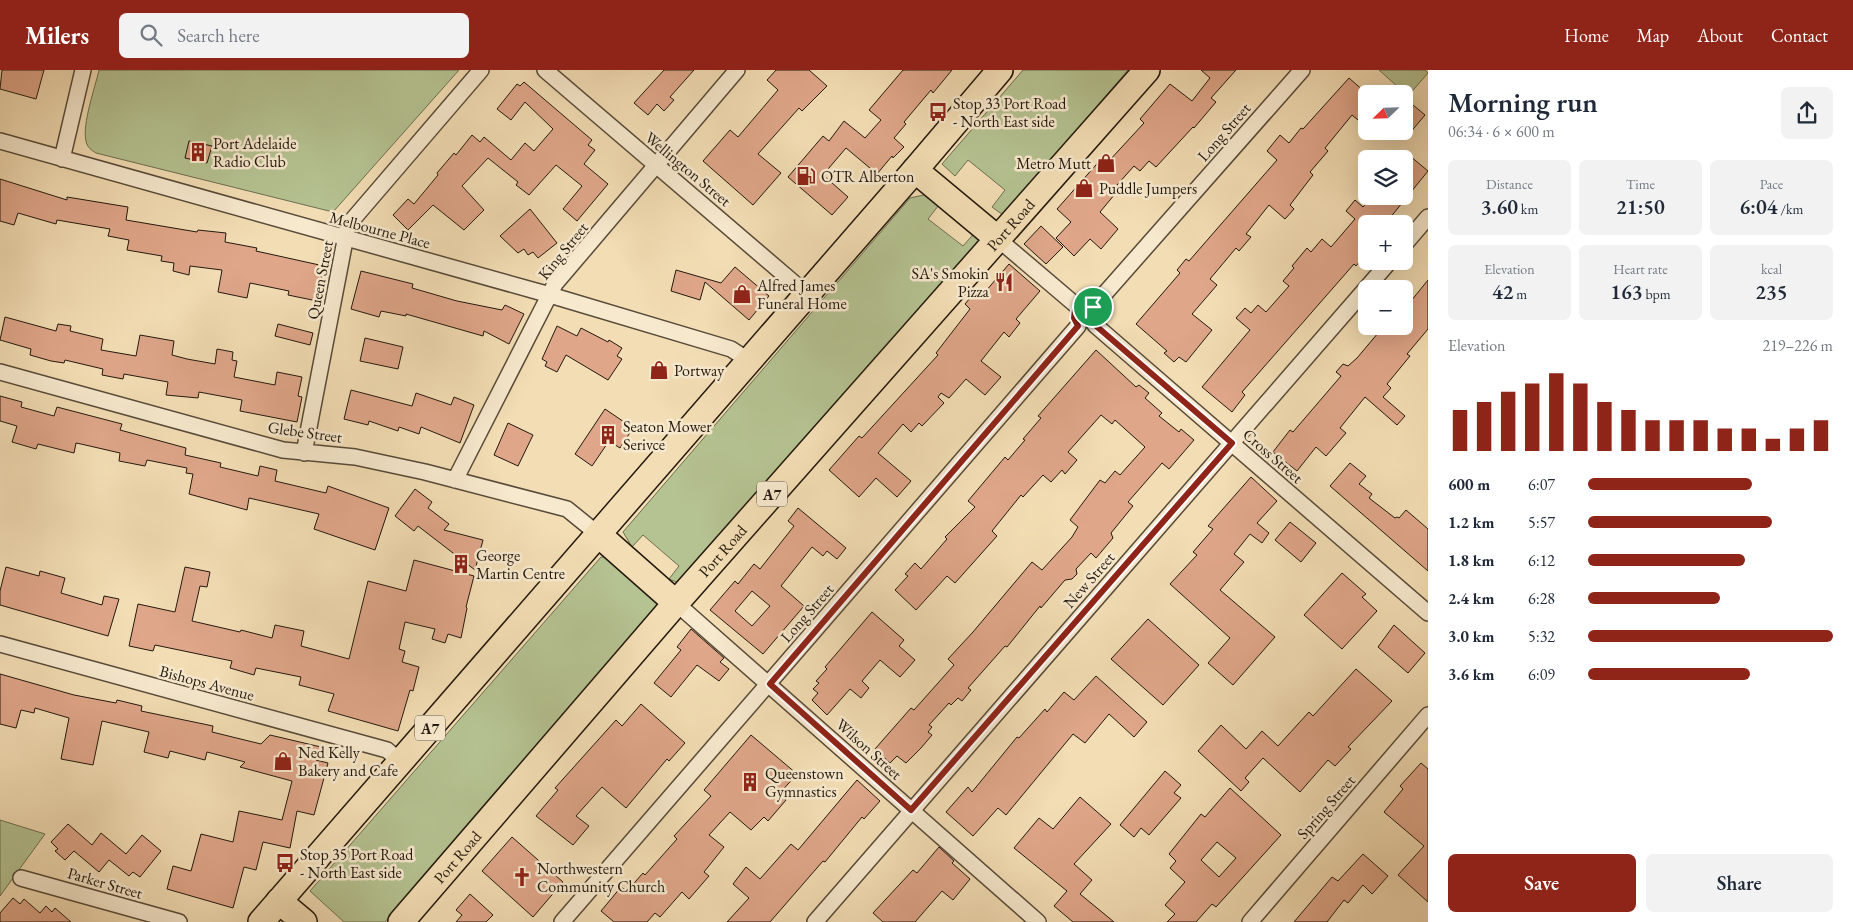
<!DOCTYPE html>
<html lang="en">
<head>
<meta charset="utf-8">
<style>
	:root { --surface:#fff; --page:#f2f2f3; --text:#1f2937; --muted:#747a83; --accent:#8f2418 }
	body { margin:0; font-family:"EB Garamond",serif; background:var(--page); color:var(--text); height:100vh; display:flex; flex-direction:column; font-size:19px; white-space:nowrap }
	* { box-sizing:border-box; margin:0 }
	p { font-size:16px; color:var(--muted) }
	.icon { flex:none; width:28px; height:28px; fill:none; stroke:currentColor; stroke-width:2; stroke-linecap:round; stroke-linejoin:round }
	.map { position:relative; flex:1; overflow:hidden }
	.drawer { display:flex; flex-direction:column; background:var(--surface); width:425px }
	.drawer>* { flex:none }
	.needle { width:32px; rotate:247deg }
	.buttons { position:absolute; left:1358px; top:15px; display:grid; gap:10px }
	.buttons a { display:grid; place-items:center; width:55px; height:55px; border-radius:8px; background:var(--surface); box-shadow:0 5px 20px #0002; font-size:25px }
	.pin { position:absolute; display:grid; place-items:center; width:42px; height:42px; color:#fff; margin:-21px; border:2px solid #fff; border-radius:50%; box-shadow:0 1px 5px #0007 }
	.round { display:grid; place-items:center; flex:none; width:52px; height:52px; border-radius:8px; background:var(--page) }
	.overview { display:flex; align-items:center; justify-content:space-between; height:85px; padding:0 20px }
	h1 { font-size:28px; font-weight:600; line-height:38px }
	.metrics { display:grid; grid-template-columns:repeat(3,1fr); gap:8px; height:85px; padding:5px 20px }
	.metrics div { display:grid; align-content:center; border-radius:8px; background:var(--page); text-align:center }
	.metrics b { font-size:21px; font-weight:600 }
	.metrics small { font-size:14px; font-weight:400 }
	.metrics p { font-size:14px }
	.chart { height:140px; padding:10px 20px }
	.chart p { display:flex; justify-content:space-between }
	.chart svg { width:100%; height:90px; margin-top:5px; stroke:var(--accent); stroke-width:6 }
	.cta { display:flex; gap:10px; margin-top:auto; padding:10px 20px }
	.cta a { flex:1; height:58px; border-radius:8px; background:var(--accent); color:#fff; font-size:20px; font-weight:600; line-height:58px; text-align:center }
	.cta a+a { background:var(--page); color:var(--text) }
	ul { padding:0 20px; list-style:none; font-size:16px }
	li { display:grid; grid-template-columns:80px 60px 1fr; align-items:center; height:38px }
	li i { height:12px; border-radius:6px; background:var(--accent) }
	header { display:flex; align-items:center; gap:30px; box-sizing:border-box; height:70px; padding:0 25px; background:var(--accent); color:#fff }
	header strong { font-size:24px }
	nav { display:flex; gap:28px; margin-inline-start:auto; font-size:18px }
	.search { width:350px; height:45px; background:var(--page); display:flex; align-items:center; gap:12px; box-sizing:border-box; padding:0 18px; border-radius:8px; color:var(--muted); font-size:19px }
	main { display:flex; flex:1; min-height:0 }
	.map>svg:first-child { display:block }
	.green { fill:#b5c291; stroke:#6c6e50 }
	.building { fill:#dfa689; stroke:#23190e; fill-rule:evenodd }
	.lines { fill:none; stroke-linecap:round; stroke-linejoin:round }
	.minor-casing { stroke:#574a38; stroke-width:18 }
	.trunk-casing { stroke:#23190e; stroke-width:28 }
	.minor { stroke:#f7e9ce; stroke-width:15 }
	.trunk { stroke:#f3ddb4; stroke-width:25 }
	.route-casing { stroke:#fff; stroke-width:10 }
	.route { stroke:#8f2418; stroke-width:6 }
	.labels { text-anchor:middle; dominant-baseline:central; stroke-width:5; stroke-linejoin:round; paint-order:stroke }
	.shield { fill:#f7e9ce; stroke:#635748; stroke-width:1 }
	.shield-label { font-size:15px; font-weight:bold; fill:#23190e }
	.poi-label { font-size:16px; fill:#23190e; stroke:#f7e9ce; text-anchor:start }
	.street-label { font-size:16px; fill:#23190e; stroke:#f7e9ce }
</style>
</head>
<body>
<header>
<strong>Milers</strong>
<div class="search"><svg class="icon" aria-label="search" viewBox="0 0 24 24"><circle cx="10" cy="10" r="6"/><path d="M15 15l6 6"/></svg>Search here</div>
<nav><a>Home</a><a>Map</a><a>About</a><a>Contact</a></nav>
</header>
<main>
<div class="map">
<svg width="1428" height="852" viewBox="0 0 1428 852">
	<rect width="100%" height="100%" fill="#f3ddb4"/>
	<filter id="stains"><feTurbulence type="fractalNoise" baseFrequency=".004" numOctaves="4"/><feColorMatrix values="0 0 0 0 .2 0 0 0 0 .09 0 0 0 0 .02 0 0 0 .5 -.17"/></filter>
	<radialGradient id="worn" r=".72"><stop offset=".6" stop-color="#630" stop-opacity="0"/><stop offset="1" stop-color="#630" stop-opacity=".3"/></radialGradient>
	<!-- green -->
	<path class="green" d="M99 0H459L333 142 96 83C91 80 87 77 86 71 82 54 95 18 99 0Z
		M1023 0H1128L1003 145 992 137 1005 120 968 90 955 106 942 94Z
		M1379 0H1425L1428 3 1408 26Z
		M928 124 942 131 928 149 963 176 978 159 983 169 681 514 669 509 679 496 643 465 632 477 623 462 910 128Z
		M601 487H607L659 530 657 536 385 852H344L310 821Z
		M0 750 45 764 0 826Z"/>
	<!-- building -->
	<path class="building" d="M2 0H44L36 29 0 19Z
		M664 0H694L670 27 674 30 664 41 657 34 648 45 634 33Z
		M776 0H809L827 16 802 41 799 38 758 84 781 103 753 135 703 91 730 60 738 67 778 20 767 10Z
		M903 0H952L933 23 931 20 904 52 906 54 894 68 904 77 893 88 892 86 877 104 846 78 823 105 848 127 832 145 788 107 823 66 829 71 844 51 865 68 881 50 869 40Z
		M1201 0H1236L1211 28 1216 32 1194 58 1193 57 1156 97 1149 91 1140 101 1134 96 1117 115 1120 118 1100 142 1118 159 1101 179 1090 169 1074 186 1056 168 1071 152 1057 139 1103 87 1108 92 1144 53 1140 49 1170 14 1192 31 1210 8Z
		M1349 8 1366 23V41L1358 50 1352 45 1325 78 1328 81 1310 102 1313 105 1290 135 1294 139 1285 149 1269 135 1246 164 1251 167 1239 181 1236 178 1210 209 1217 215 1192 244 1212 260 1186 292 1179 287 1174 292 1164 283 1167 281 1136 254 1180 203 1177 200 1186 189 1189 191 1277 90 1267 81 1280 65 1289 73 1301 58 1303 59Z
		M524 12 592 70 588 75 595 80 584 94 608 114 577 151 563 139 582 116 556 95 529 125 516 115 518 112 488 88 462 116 484 140 464 160 433 135 408 160 393 145 408 129 414 134 438 105 437 103 454 83 456 85 472 65 480 72 484 67 511 90 525 73 534 81 553 59 525 32 511 50 497 39 517 14 520 16Z
		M1413 35 1425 45 1404 70V45Z
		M189 71 212 76 207 93 185 88Z
		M1404 81 1428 101 1385 154H1366V184L1356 196 1354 194 1242 322 1245 325 1232 342 1202 317 1250 260 1236 248 1245 238 1251 243 1258 235 1266 242 1289 216 1283 211 1294 198 1292 196 1307 178 1311 182 1322 169 1331 177 1355 149 1346 141 1355 130 1363 137 1373 126H1404Z
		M0 109 67 130V127L128 137 126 150 197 162 198 160 226 163 225 172 257 178 256 181 324 196 317 231 288 225 289 221 250 213 247 228 218 222 222 200 190 196 189 205 173 201 174 193 161 191 162 186 127 180 129 170 108 166 110 159 57 150 56 154 18 143 14 155 0 151Z
		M530 139 557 173 538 188 533 182 528 185 524 179 518 183 500 166Z
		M1041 156 1063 177 1046 194 1024 174Z
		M1009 194 1040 221 1016 249 1020 253 1009 267 1004 262 981 291 1001 307 985 325 966 309 949 328 941 323 938 327 944 333 922 356 919 353 911 362 903 354 878 383 911 411 897 427 876 408 859 427 829 400 859 366 862 368 938 285 936 283 970 239 965 234 976 221 979 224 982 220 985 222Z
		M735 197 769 226 749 250 705 212 700 230 671 221 676 200 721 213Z
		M361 201 413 214 412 218 457 231 502 240 505 235 524 244 509 274 484 261 483 266 406 244V246L381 241 379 247 351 239Z
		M1428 210V259L1407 284 1410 286 1387 314 1391 318 1383 327 1405 346 1397 355 1365 327 1340 358 1346 363 1326 386 1316 377 1297 401 1273 382 1290 360 1293 362 1341 306 1336 302 1343 294 1348 296 1357 288 1384 256H1404V225L1411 231Z
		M5 247 56 261 58 254 71 256 70 261 103 269 101 280 136 286 140 265 174 271 172 285 187 289 215 294 217 279 233 282 232 290 237 291 234 307 275 315 277 302 302 307 298 326 302 327 297 352 240 341 242 330 199 322 198 328 166 325 168 312 124 304 123 309 102 305 103 299 65 290 64 293 51 291 30 285 31 279 0 270Z
		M278 254 313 263 310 275 275 266Z
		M557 256 577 266 581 258 608 272 609 270 622 278 617 286 622 289 608 310 566 285 557 302 545 296 547 292 542 289Z
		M365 268 403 277 398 299 360 291Z
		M1096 280 1136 317 1139 315 1149 323 1145 328 1162 343 1159 346 1179 362 1181 359 1194 370 1169 399 1162 393 1128 432 1133 436 1111 463 1113 468 1096 488 1091 483 1076 499 1077 504 1072 509 1065 510 1041 538 1040 536 1007 577 1005 576 968 618 971 620 962 631 958 628 951 635 949 633 929 655 932 657 928 662 932 665 921 678 906 693 897 686 890 693 875 679 911 638 914 640 954 595 948 589 973 562 1032 492 1042 500 1072 467 1078 457 1070 450 1100 410 1105 413 1115 401 1120 405 1145 377 1115 350 1112 354 1101 345 1068 382 1077 390 1065 404 1062 400 1051 412 1043 405 1023 427 1021 425 992 461 997 466 955 513 947 506 916 540 895 520 908 506 905 504 915 493 921 499 947 469 945 467 975 437 968 431 1005 387 1008 390 1025 370 1023 369 1041 348 1038 346Z
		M351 320 412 336 416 323 451 335 454 327 474 335 460 373 421 357 419 364 399 357 398 361 369 351 368 355 344 349Z
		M0 326 22 332 21 337 54 346 57 337 122 354 120 360 186 378 185 385 221 393 220 397 258 406 260 396 277 400 275 411 326 423 328 416 389 438 375 480 314 459 319 444 249 428 247 440 189 424 193 404 186 403 187 398 147 390 145 396 119 391 120 383 81 374 76 373 74 383 38 374 36 379 12 372 17 356 0 351Z
		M605 339 633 358 620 378 609 371 592 396 575 384Z
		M508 353 533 365 518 396 494 385Z
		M1350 393 1366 406 1359 414 1372 424 1369 428 1395 448 1397 447 1399 448 1406 440 1428 459V501L1330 416Z
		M1251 407 1277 431 1257 453 1269 463 1262 473 1250 464 1234 484 1244 492 1220 520 1275 567 1233 615 1208 593 1230 568 1170 514 1197 485 1193 482 1213 459 1208 456Z
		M415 419 432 432 428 438 449 454 444 460 483 470 475 500 418 456 414 461 395 446Z
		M798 438 846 478 837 489 827 481 823 486 812 477 781 516 804 536 763 584 710 540 735 511 738 514 754 494 760 499 794 456 788 451ZM752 521 770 536 752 556 735 541Z
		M1290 452 1316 473 1301 492 1275 470Z
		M414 490 474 506 466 537 467 538 461 568 448 564 445 573 432 569 435 559 405 552 399 579 405 581 402 592 419 597 413 621 410 620 398 661 328 641 334 624 299 615 301 607 256 598 254 605 230 598 232 591 155 575 153 581 129 576 138 534 175 542 185 497 210 502 207 517 200 516 192 551 240 562 241 560 272 568 275 555 304 561 301 576 349 589 368 511 406 521Z
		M6 497 39 506 40 501 65 508 61 523 102 535 104 526 119 529 108 566 0 535V521Z
		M1342 503 1366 524 1362 527 1377 541 1342 579 1304 545Z
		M872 542 904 570 899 576 915 590 900 607 880 590 862 611 869 618 861 628 850 619 827 645 812 630 818 623 813 619 819 613 816 611 827 599 825 597Z
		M1148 549 1199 595 1163 635 1111 589Z
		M1394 555 1425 583 1408 603 1378 577Z
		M691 559 724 588 720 592 729 599 719 611 697 595 671 627 654 613 681 580 677 577Z
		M1356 599 1392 631 1348 677 1351 679 1335 696 1328 690 1300 722 1263 688 1245 708 1249 712 1241 721 1198 681 1221 655 1246 679 1262 661 1278 676 1309 642 1313 646Z
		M0 604 74 625 116 633 117 630 142 636 141 641 213 656 212 662 261 674 270 665 321 677 316 690 328 693 314 745 297 741 290 778 263 772 256 800 244 797 233 838 167 819 173 796 191 801 201 764 233 772 239 741 282 750 292 711 240 697 245 692 207 682 205 690 170 681 168 688 144 682 149 662 102 651 93 695 61 689 69 648 35 638 34 643 21 640 16 658 0 654Z
		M1096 606 1147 652 1134 667 1109 644 1085 673 1073 664 1006 745 998 738 973 766 946 742 968 717 972 722 1017 667 1019 668 1045 639 1047 642 1064 622 1074 630Z
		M641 634 685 673 669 691 667 689 626 738 602 717 576 746 589 756 573 775 536 746 558 720 555 718 616 650 622 656Z
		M751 665 797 704 779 724 786 730 768 751 764 747 751 760 730 742 709 765 724 777 704 802 709 806 689 829 682 822 660 847 655 843 647 852H614L601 841 621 817 627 821 643 803 645 805 677 769 674 766 711 726 704 720Z
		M1421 693 1428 699V832L1398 805 1424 776 1384 742 1403 719 1400 716Z
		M1165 701 1181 715 1174 723 1181 728 1149 765 1141 758 1134 767 1120 755Z
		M857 710 880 731 864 749 862 747 825 792 823 791 770 852H727L749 828 733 814 746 797 760 809 791 774 798 780Z
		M1230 718 1281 765 1216 837 1212 834 1196 852H1167L1175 844 1165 835 1185 812 1170 798 1176 791 1169 784 1201 744 1205 747ZM1217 772 1236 788 1219 807 1201 790Z
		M1080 727 1111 754 1074 794 1092 810 1080 824 1114 852H1073L1054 836 1067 821 1014 778 1039 748 1053 759Z
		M68 754 92 775 101 763 126 784 142 765 161 781 140 807 133 802 129 806 109 790 99 802 74 781 65 790 55 781 58 779 51 772Z
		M512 767 563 812 533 847 482 801Z
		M939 777 954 791 952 793 970 809 953 830 942 821 915 852H883L873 843 913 800 917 803Z
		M1363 784 1388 806 1372 824 1363 815 1348 833 1344 830 1327 852H1294L1332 807 1338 811Z
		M470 824 493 845 486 852H456L462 845 456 840Z
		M13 828 20 834 24 829 40 843 46 836 52 842 55 838 71 852H0V843Z"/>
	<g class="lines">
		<!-- minor casing -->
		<g class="minor-casing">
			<path id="minor" d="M545 0 808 225
				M0 71 550 225 731 279 748 290
				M62 89 83 0
				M998 169 1078 237
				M1404 175 1428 147
				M1093 237 1302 0
				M1095 255 1428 543
				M0 302 283 380 355 387 425 402 567 439 599 465
				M304 383 348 155 481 0
				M455 410 555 214 737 0
				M676 533 1038 852
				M0 574 387 680 401 692
				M21 808 179 852
				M562 852 1078 256
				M815 852 1390 191
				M1250 852 1428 645"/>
		</g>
		<!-- trunk casing -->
		<g class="trunk-casing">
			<g id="trunk">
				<path d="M915 100 998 169"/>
				<path d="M599 465 676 533"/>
				<path d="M279 831 304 852"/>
				<path d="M261 852 915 100 1000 0"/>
				<path id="s1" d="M401 852 676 533 1147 0"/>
			</g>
		</g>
		<!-- minor -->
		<use href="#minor" class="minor"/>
		<!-- trunk -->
		<use href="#trunk" class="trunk"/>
	</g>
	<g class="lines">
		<!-- route casing -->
		<g class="route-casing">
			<path id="route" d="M1086 234 1096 240 1098 249 1095 255 1232 373 911 740 770 614 1078 256 1074 248 1075 240Z"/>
		</g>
		<!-- route -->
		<use href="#route" class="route"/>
	</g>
	<!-- icons -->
	<defs>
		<g id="bus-bare" transform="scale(1.5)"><path d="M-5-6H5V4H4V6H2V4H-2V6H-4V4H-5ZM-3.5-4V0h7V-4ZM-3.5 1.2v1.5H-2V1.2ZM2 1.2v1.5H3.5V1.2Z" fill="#8f2418" stroke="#f7e9ce" stroke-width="2.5" paint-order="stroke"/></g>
		<g id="building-bare" transform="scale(1.5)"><path d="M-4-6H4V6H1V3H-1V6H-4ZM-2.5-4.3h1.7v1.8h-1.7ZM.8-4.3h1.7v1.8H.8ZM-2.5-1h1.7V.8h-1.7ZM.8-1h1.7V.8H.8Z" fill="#8f2418" stroke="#f7e9ce" stroke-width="2.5" paint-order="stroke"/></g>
		<g id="shop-bare" transform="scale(1.5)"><path d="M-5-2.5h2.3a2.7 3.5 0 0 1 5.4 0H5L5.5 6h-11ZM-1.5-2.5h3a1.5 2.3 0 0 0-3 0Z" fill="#8f2418" stroke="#f7e9ce" stroke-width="2.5" paint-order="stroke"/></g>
		<g id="fuel-bare" transform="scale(1.5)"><path d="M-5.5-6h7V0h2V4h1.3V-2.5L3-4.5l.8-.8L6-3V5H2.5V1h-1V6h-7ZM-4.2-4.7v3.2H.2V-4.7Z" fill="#8f2418" stroke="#f7e9ce" stroke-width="2.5" paint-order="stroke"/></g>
		<g id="restaurant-bare" transform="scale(1.5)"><path d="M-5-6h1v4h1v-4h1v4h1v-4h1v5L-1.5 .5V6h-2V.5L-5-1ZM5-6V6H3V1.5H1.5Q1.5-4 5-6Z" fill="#8f2418" stroke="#f7e9ce" stroke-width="2.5" paint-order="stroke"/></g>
		<g id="church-bare" transform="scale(1.5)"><path d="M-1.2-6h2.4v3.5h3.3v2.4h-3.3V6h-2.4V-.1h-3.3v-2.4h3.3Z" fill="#8f2418" stroke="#f7e9ce" stroke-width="2.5" paint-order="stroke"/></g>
	</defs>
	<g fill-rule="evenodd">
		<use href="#bus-bare" x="938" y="42"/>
		<use href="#building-bare" x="198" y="82"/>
		<use href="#shop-bare" x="1106" y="93"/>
		<use href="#fuel-bare" x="806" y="106"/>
		<use href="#shop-bare" x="1084" y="118"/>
		<use href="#restaurant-bare" x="1004" y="212"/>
		<use href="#shop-bare" x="742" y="224"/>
		<use href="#shop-bare" x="659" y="300"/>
		<use href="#building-bare" x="608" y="365"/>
		<use href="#building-bare" x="461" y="494"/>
		<use href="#shop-bare" x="283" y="691"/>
		<use href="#building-bare" x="750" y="712"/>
		<use href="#bus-bare" x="285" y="793"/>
		<use href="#church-bare" x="522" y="807"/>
	</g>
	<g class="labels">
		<!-- shield labels -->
		<g class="shield">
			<rect x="757" y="411.5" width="30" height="25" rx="4"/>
			<rect x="415" y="645.5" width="30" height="25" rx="4"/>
		</g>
		<g class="shield-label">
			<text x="772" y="424">A7</text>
			<text x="430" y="658">A7</text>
		</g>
		<!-- poi labels -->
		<g class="poi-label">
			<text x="953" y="33">Stop 33 Port Road<tspan x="953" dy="18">- North East side</tspan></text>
			<text x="213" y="73">Port Adelaide<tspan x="213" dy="18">Radio Club</tspan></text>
			<text x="1091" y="93" text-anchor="end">Metro Mutt</text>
			<text x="821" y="106">OTR Alberton</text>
			<text x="1099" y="118">Puddle Jumpers</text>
			<text x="989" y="203" text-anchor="end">SA's Smokin<tspan x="989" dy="18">Pizza</tspan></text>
			<text x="757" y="215">Alfred James<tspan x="757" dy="18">Funeral Home</tspan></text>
			<text x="674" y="300">Portway</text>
			<text x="623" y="356">Seaton Mower<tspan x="623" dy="18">Serivce</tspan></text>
			<text x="476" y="485">George<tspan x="476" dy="18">Martin Centre</tspan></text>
			<text x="298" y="682">Ned Kelly<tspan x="298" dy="18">Bakery and Cafe</tspan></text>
			<text x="765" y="703">Queenstown<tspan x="765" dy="18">Gymnastics</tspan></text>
			<text x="300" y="784">Stop 35 Port Road<tspan x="300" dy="18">- North East side</tspan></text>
			<text x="537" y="798">Northwestern<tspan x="537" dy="18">Community Church</tspan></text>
		</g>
		<!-- street labels -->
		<g class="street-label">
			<text transform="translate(1224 62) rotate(-49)">Long Street</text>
			<text transform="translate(688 99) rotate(40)">Wellington Street</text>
			<text stroke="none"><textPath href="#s1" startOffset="926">Port Road</textPath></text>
			<text transform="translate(380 160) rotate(15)">Melbourne Place</text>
			<text transform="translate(563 181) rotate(-51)">King Street</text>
			<text transform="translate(320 210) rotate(-79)">Queen Street</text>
			<text transform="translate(305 362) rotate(8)">Glebe Street</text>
			<text transform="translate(1273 386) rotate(41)">Cross Street</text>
			<text stroke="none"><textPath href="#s1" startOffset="491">Port Road</textPath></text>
			<text transform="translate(1089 510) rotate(-49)">New Street</text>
			<text transform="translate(807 543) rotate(-49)">Long Street</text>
			<text transform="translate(207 613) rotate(15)">Bishops Avenue</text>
			<text transform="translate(869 679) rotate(42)">Wilson Street</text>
			<text transform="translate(1326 737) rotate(-49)">Spring Street</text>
			<text stroke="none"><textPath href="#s1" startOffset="86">Port Road</textPath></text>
			<text transform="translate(105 813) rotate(16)">Parker Street</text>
		</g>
	</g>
	<rect width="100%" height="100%" filter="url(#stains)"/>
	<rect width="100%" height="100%" fill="url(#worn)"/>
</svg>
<div class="buttons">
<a><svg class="needle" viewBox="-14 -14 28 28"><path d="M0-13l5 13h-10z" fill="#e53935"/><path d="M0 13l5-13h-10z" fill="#747a83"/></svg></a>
<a><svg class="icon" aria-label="layers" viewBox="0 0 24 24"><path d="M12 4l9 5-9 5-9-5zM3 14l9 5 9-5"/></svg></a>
<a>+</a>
<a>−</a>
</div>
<div class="pin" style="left:1093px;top:237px;background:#1e9e55"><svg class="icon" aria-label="arrive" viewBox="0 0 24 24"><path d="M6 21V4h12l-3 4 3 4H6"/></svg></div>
</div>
<section class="drawer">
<div class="overview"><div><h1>Morning run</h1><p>06:34 · 6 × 600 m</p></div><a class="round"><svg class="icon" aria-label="share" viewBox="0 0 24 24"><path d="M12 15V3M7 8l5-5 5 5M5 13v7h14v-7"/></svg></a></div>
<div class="metrics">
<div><p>Distance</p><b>3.60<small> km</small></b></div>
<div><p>Time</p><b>21:50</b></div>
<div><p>Pace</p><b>6:04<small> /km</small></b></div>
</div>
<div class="metrics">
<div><p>Elevation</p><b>42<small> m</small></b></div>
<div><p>Heart rate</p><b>163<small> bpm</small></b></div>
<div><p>kcal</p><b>235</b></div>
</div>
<div class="chart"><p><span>Elevation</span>219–226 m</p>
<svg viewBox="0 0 160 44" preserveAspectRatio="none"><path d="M5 44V24M15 44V20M25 44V15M35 44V11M45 44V6M55 44V11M65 44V20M75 44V24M85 44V29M95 44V29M105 44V29M115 44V33M125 44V33M135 44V38M145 44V33M155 44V29"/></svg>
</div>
<ul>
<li><b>600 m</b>6:07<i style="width:67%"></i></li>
<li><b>1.2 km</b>5:57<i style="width:75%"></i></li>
<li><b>1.8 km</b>6:12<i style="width:64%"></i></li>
<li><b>2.4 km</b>6:28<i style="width:54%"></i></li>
<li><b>3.0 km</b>5:32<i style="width:100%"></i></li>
<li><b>3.6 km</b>6:09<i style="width:66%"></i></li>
</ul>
<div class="cta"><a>Save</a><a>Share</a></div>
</section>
</main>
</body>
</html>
